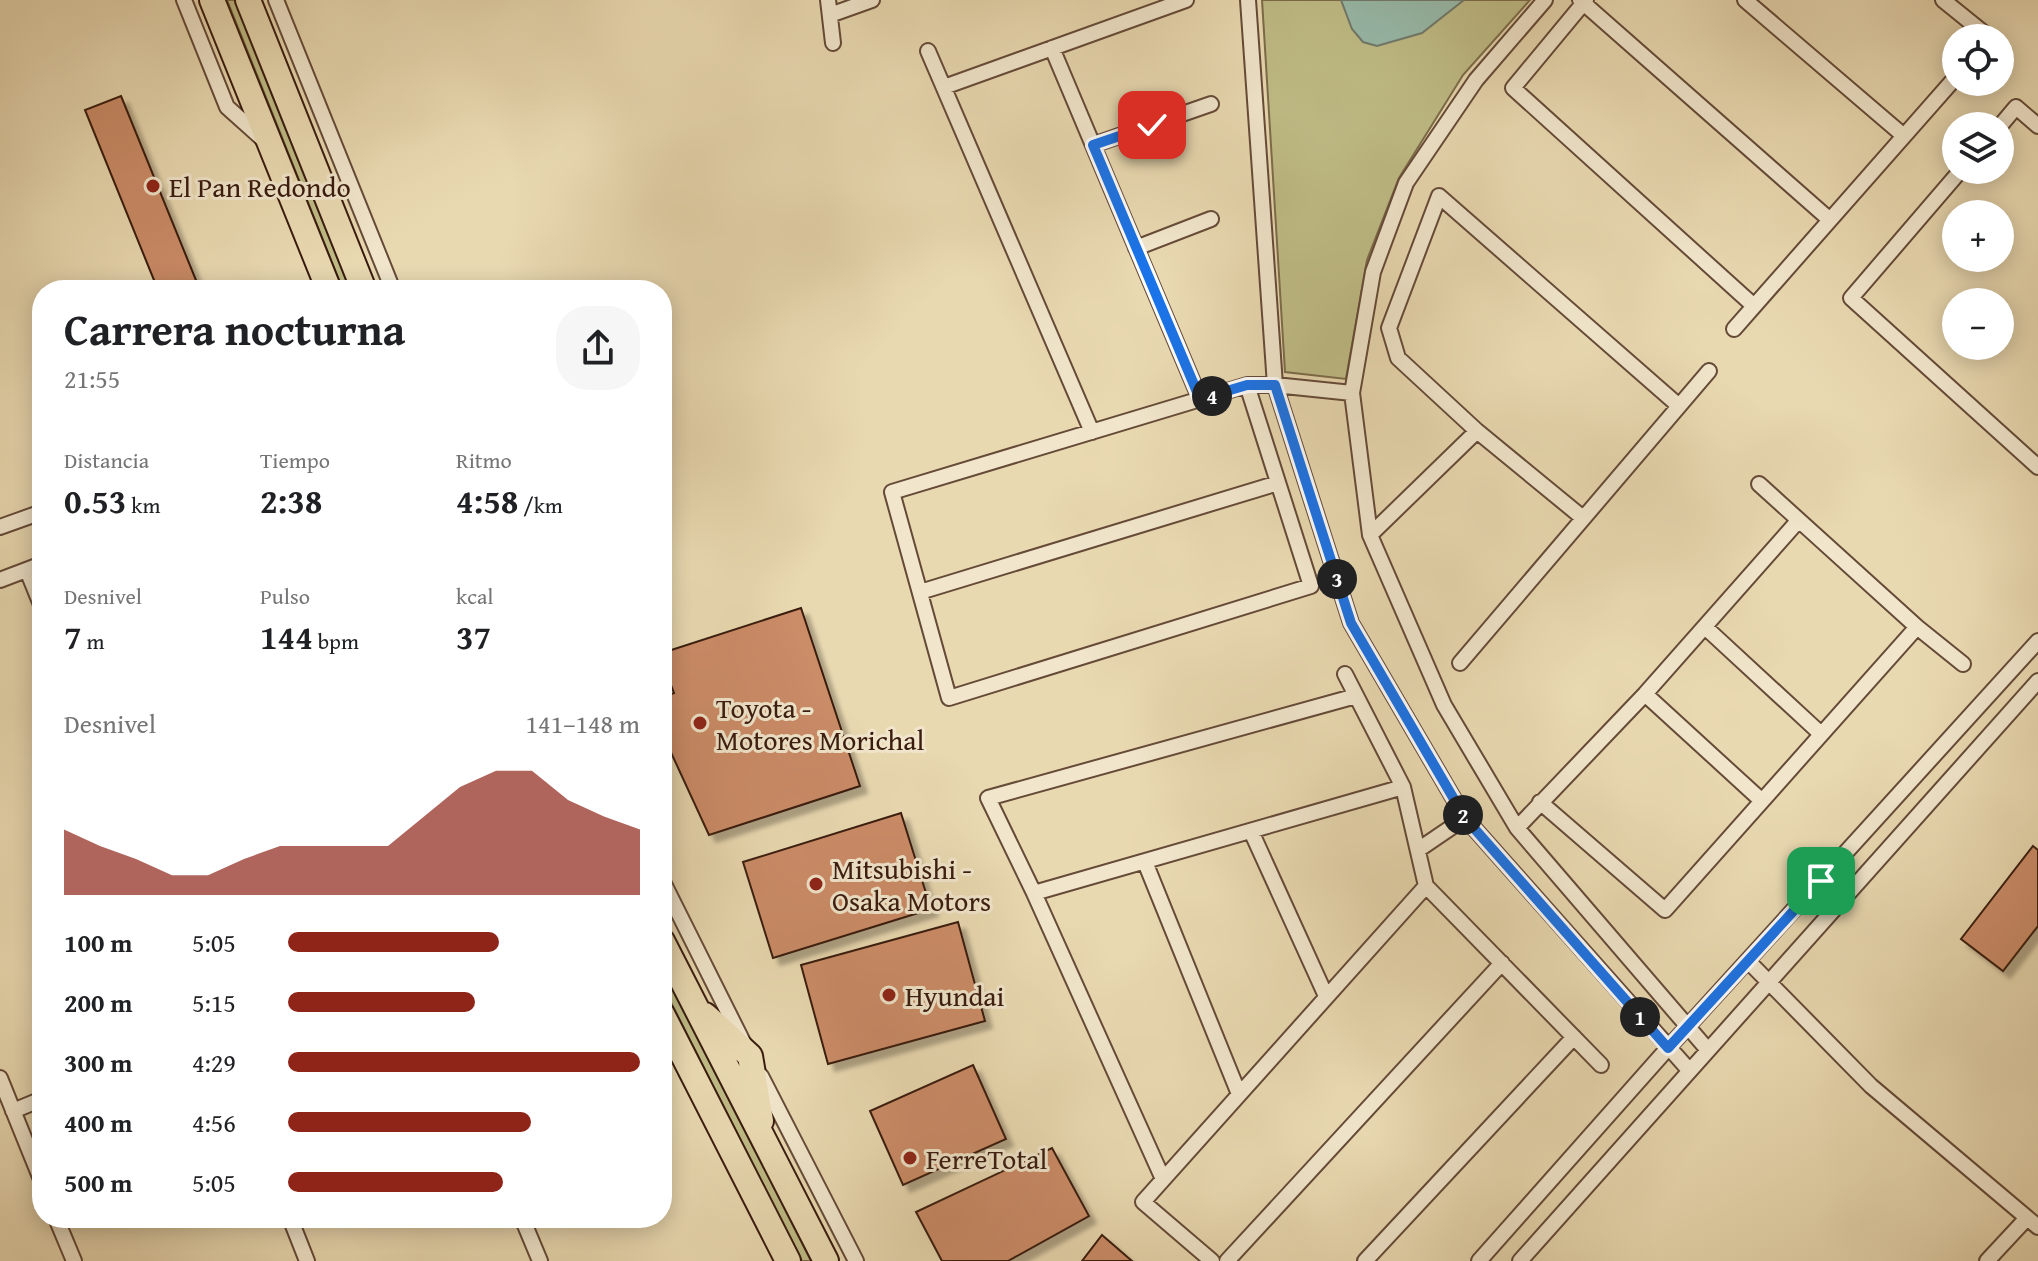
<!DOCTYPE html>
<html lang="es">
<head>
<meta charset="utf-8">
<style>
	:root { --surface:#fff; --page:#f6f6f6; --text:#202124; --muted:#757577; --accent:#8f2418 }
	body { margin:0; font-family:"Gentium Book Plus",serif; background:var(--page); color:var(--text); height:100vh; display:flex; flex-direction:column; font-size:30px; white-space:nowrap }
	* { box-sizing:border-box; margin:0 }
	p { font-size:26px; color:var(--muted) }
	.icon { flex:none; width:44px; height:44px; fill:none; stroke:currentColor; stroke-width:2; stroke-linecap:round; stroke-linejoin:round }
	.map { position:relative; flex:1; overflow:hidden }
	.panel { position:absolute; left:32px; top:280px; width:640px; height:948px; display:flex; flex-direction:column; background:var(--surface); border-radius:32px; box-shadow:0 4px 20px #0003 }
	.panel>* { flex:none }
	.controls { position:absolute; left:1942px; top:24px; display:grid; gap:16px }
	.controls a { display:grid; place-items:center; width:72px; height:72px; border-radius:50%; background:var(--surface); box-shadow:0 4px 20px #0003; font-size:40px }
	.pin { position:absolute; display:grid; place-items:center; width:68px; height:68px; color:#fff; margin:-34px; border-radius:16px; box-shadow:0 4px 12px #0006 }
	.km { position:absolute; width:40px; height:40px; margin:-20px; border-radius:50%; background:#222; color:#fff; font-size:22px; line-height:40px; text-align:center }
	.round { display:grid; place-items:center; flex:none; width:84px; height:84px; border-radius:32px; background:var(--page) }
	.headline { display:flex; align-items:center; justify-content:space-between; height:136px; padding:0 32px }
	h1 { font-size:44px; font-weight:600; line-height:60px }
	.metrics { display:grid; grid-template-columns:repeat(3,1fr); gap:12px; height:136px; padding:8px 32px }
	.metrics div { display:grid; align-content:center }
	.metrics b { font-size:34px; font-weight:600 }
	.metrics small { font-size:22px; font-weight:400 }
	.metrics p { font-size:22px }
	.chart { height:224px; padding:16px 32px }
	.chart p { display:flex; justify-content:space-between }
	.chart svg { width:100%; height:144px; margin-top:8px; fill:var(--accent); opacity:.7 }
	ul { padding:0 32px; list-style:none; font-size:26px }
	li { display:grid; grid-template-columns:128px 96px 1fr; align-items:center; height:60px }
	li i { height:20px; border-radius:10px; background:var(--accent) }
	.map>svg:first-child { display:block }
	.green { fill:#bfbc86; stroke:#7c6c4a; stroke-width:2 }
	.water { fill:#97baaa; stroke:#717a6c; stroke-width:2 }
	.building { fill:#cb8c67; stroke:#391b0f; stroke-width:2; filter:url(#shadow) }
	.lines { fill:none; stroke-linecap:round; stroke-linejoin:round }
	.minor-casing { stroke:#654a38; stroke-width:18 }
	.trunk-casing { stroke:#391b0f; stroke-width:28 }
	.minor { stroke:#f1e6cc; stroke-width:14 }
	.trunk { stroke:#e9d9b1; stroke-width:24 }
	.route-casing { stroke:#fff; stroke-width:16 }
	.route { stroke:#1a73e8; stroke-width:10 }
	.poi-dot { fill:#8f2418; stroke:#f1e6cc; stroke-width:3 }
	.labels { text-anchor:middle; dominant-baseline:central; stroke-width:6; stroke-linejoin:round; paint-order:stroke }
	.poi-label { font-size:28px; fill:#391b0f; stroke:#f1e6cc; text-anchor:start }
</style>
</head>
<body>
<div class="map">
<svg width="2038" height="1261" viewBox="0 0 2038 1261">
	<defs>
		<filter id="shadow"><feDropShadow dx="7" dy="7" stdDeviation="2" flood-color="#0004"/></filter>
	</defs>
	<rect width="100%" height="100%" fill="#e9d9b1"/>
	<filter id="stains"><feTurbulence type="fractalNoise" baseFrequency=".0025" numOctaves="4"/><feColorMatrix values="0 0 0 0 .2 0 0 0 0 .09 0 0 0 0 .02 0 0 0 .5 -.17"/></filter>
	<radialGradient id="worn" r=".72"><stop offset=".6" stop-color="#630" stop-opacity="0"/><stop offset="1" stop-color="#630" stop-opacity=".3"/></radialGradient>
	<!-- green -->
	<path class="green" d="M227 0H236L353 290H343Z
		M1262 0H1530L1463 75 1399 178 1367 260 1346 379 1285 372Z
		M662 966 811 1261H802L662 985Z"/>
	<!-- water -->
	<path class="water" d="M1341 0H1464L1422 33 1377 46 1363 42 1352 29Z"/>
	<!-- building -->
	<path class="building" d="M121 96 200 290H158L85 110Z
		M801 608 860 786 709 835 662 733V698L674 693 662 662V653Z
		M901 813 931 909 773 958 743 862Z
		M2033 846 2038 850V926L2003 971 1961 939Z
		M958 922 985 1021 828 1064 801 965Z
		M973 1065 1006 1139 903 1185 870 1111Z
		M1052 1148 1089 1216 1008 1261H942L916 1212Z
		M1102 1235 1132 1261H1082Z"/>
	<g class="lines">
		<!-- minor casing -->
		<g class="minor-casing">
			<path id="minor" d="M184 0 227 107 266 142
				M276 0 393 290
				M828 0 833 43
				M1248 0 1275 385 1351 623 1465 818 1689 1070
				M1545 0 1476 80 1406 183 1373 272 1352 393 1370 535 1444 705 1517 828 1707 1049
				M1580 0 1830 220
				M1586 0 1513 88 1754 306
				M1745 0 1904 136
				M1943 0 1990 38
				M830 15 872 0
				M1052 48 1200 399
				M928 51 1092 432
				M944 87 1186 0
				M2000 126 2016 107 2038 126
				M1093 145 1211 104
				M1961 170 1851 298 2038 467
				M1136 248 1211 219
				M1734 329 1956 77
				M1247 385 1311 586 949 698 892 492 1247 385H1275L1352 393
				M1759 484 1917 627 1963 664
				M1583 518 1477 431 1398 358 1389 328 1439 196 1679 406
				M0 527 42 512
				M1370 535 1477 431
				M27 570 42 607
				M0 580 42 564
				M920 592 1278 483
				M1705 627 1821 734
				M1460 663 1709 371
				M1345 674 1403 787 1426 886 1601 1065
				M1645 694 1762 801
				M1540 802 1665 910 1917 627
				M1517 828 1645 694 1798 521
				M1251 831 1326 996
				M1418 850 1465 818
				M1145 862 1239 1094
				M662 880 744 1044
				M1034 893 1403 787
				M1748 961 1871 1086 2038 1227
				M761 1076 856 1261
				M0 1078 42 1182
				M13 1111 42 1099
				M1163 1179 1034 893 988 798 1356 696
				M56 1218 74 1261
				M290 1218 307 1261
				M522 1218 540 1261
				M1212 1261 1143 1202 1426 886
				M1227 1261 1502 963
				M1365 1261 1574 1037
				M1479 1261 1668 1048 2038 641
				M1520 1261 2038 681
				M1987 1261 2027 1218"/>
		</g>
		<!-- trunk casing -->
		<g class="trunk-casing">
			<path id="trunk" d="M212 0 329 290
				M248 0 364 290
				M662 941 826 1261
				M662 1014 788 1261
				M705 1015 750 1056 761 1121"/>
		</g>
		<!-- minor -->
		<use href="#minor" class="minor"/>
		<!-- trunk -->
		<use href="#trunk" class="trunk"/>
	</g>
	<g class="lines">
		<!-- route casing -->
		<g class="route-casing">
			<path id="route" d="M1152 125 1093 145 1200 399 1247 385H1275L1351 623 1465 818 1668 1048 1821 881"/>
		</g>
		<!-- route -->
		<use href="#route" class="route"/>
	</g>
	<!-- markers -->
	<g class="poi-dot">
		<circle cx="153" cy="186" r="8"/>
		<circle cx="700" cy="723" r="8"/>
		<circle cx="816" cy="884" r="8"/>
		<circle cx="889" cy="995" r="8"/>
		<circle cx="910" cy="1158" r="8"/>
	</g>
	<g class="labels">
		<!-- poi labels -->
		<g class="poi-label">
			<text x="169" y="186">El Pan Redondo</text>
			<text x="716" y="707">Toyota -<tspan x="716" dy="32">Motores Morichal</tspan></text>
			<text x="832" y="868">Mitsubishi -<tspan x="832" dy="32">Osaka Motors</tspan></text>
			<text x="905" y="995">Hyundai</text>
			<text x="926" y="1158">FerreTotal</text>
		</g>
	</g>
	<rect width="100%" height="100%" filter="url(#stains)"/>
	<rect width="100%" height="100%" fill="url(#worn)"/>
</svg>
<div class="controls">
<a><svg class="icon" aria-label="locate" viewBox="0 0 24 24"><circle cx="12" cy="12" r="6"/><path d="M12 2v4M12 18v4M2 12h4M18 12h4"/></svg></a>
<a><svg class="icon" aria-label="layers" viewBox="0 0 24 24"><path d="M12 4l9 5-9 5-9-5zM3 14l9 5 9-5"/></svg></a>
<a>+</a>
<a>−</a>
</div>
<div class="pin" style="left:1821px;top:881px;background:#1e9e55"><svg class="icon" aria-label="arrive" viewBox="0 0 24 24"><path d="M6 21V4h12l-3 4 3 4H6"/></svg></div>
<div class="pin" style="left:1152px;top:125px;background:#d93025"><svg class="icon" aria-label="check" viewBox="0 0 24 24"><path d="M5 12l5 5 9-10"/></svg></div>
<b class="km" style="left:1640px;top:1017px">1</b>
<b class="km" style="left:1463px;top:815px">2</b>
<b class="km" style="left:1337px;top:579px">3</b>
<b class="km" style="left:1212px;top:396px">4</b>
<section class="panel">
<div class="headline"><div><h1>Carrera nocturna</h1><p>21:55</p></div><a class="round"><svg class="icon" aria-label="share" viewBox="0 0 24 24"><path d="M12 15V3M7 8l5-5 5 5M5 13v7h14v-7"/></svg></a></div>
<div class="metrics">
<div><p>Distancia</p><b>0.53<small> km</small></b></div>
<div><p>Tiempo</p><b>2:38</b></div>
<div><p>Ritmo</p><b>4:58<small> /km</small></b></div>
</div>
<div class="metrics">
<div><p>Desnivel</p><b>7<small> m</small></b></div>
<div><p>Pulso</p><b>144<small> bpm</small></b></div>
<div><p>kcal</p><b>37</b></div>
</div>
<div class="chart"><p><span>Desnivel</span>141–148 m</p>
<svg viewBox="0 0 160 44" preserveAspectRatio="none"><path d="M0 44V24L10 29L20 33L30 38L40 38L50 33L60 29L70 29L80 29L90 29L100 20L110 11L120 6L130 6L140 15L150 20L160 24V44z"/></svg>
</div>
<ul>
<li><b>100 m</b>5:05<i style="width:60%"></i></li>
<li><b>200 m</b>5:15<i style="width:53%"></i></li>
<li><b>300 m</b>4:29<i style="width:100%"></i></li>
<li><b>400 m</b>4:56<i style="width:69%"></i></li>
<li><b>500 m</b>5:05<i style="width:61%"></i></li>
</ul>
</section>
</div>
</body>
</html>
